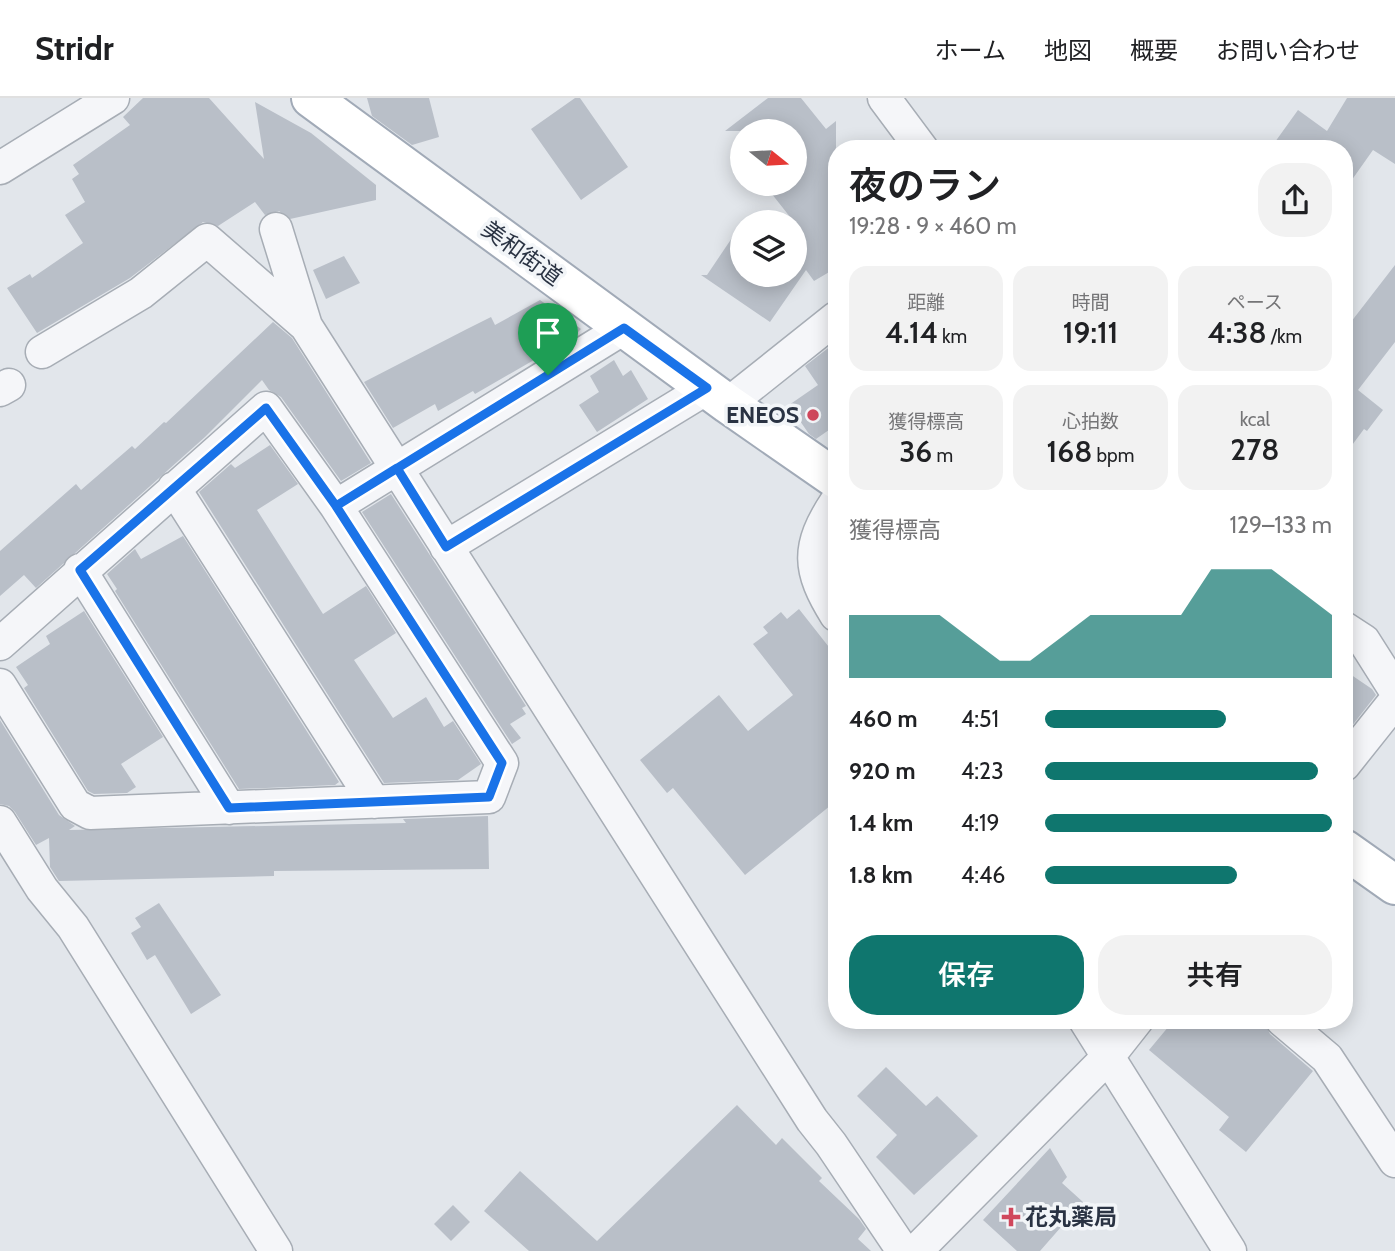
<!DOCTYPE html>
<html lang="ja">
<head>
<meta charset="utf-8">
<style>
	:root { --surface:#fff; --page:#f2f2f2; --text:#202124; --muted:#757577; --line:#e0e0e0; --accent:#0f766e }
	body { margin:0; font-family:Cabin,"Noto Sans JP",sans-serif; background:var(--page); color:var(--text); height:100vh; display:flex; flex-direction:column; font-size:26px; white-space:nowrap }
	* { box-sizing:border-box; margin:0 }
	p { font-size:23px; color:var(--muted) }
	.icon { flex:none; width:38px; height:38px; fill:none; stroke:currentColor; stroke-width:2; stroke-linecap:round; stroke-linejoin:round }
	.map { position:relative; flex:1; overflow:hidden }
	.details { position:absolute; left:828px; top:42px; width:525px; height:889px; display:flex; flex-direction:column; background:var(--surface); border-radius:28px; box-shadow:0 4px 18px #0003 }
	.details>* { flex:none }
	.needle { width:46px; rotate:108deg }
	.buttons { position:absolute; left:730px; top:21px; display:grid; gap:14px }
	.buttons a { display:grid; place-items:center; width:77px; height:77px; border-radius:50%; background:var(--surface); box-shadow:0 4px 18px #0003; font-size:35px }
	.pin { position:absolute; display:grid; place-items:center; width:60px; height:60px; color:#fff; margin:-72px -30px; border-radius:50% 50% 50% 0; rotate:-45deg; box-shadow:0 0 7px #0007 }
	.pin .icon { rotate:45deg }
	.round { display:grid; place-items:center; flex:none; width:74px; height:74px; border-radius:28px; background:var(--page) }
	.headline { display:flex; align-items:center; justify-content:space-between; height:119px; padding:0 21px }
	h1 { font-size:38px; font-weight:600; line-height:52px }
	.metrics { display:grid; grid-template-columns:repeat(3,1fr); gap:10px; height:119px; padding:7px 21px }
	.metrics div { display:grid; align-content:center; border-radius:18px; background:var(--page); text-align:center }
	.metrics b { font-size:30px; font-weight:600 }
	.metrics small { font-size:19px; font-weight:400 }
	.metrics p { font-size:19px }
	.chart { height:196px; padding:14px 21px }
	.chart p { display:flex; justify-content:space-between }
	.chart svg { width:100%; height:126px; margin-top:7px; fill:var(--accent); opacity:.7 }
	.action { display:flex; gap:14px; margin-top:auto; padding:14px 21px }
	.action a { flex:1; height:80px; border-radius:28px; background:var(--accent); color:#fff; font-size:28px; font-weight:600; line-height:80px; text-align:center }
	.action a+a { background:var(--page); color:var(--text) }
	ul { padding:0 21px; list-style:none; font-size:23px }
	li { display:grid; grid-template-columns:112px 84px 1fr; align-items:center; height:52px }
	li i { height:18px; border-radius:9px; background:var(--accent) }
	header { display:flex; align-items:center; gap:42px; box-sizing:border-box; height:98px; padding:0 35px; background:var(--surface); border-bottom:2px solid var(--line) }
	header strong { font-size:33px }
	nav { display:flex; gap:38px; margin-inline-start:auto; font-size:24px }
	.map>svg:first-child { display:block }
	.building { fill:#b9bfc8 }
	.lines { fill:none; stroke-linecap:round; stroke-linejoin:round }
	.minor-casing { stroke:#a7adb5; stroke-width:35 }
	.major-casing { stroke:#a1aab7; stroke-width:42 }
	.minor { stroke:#f5f6f9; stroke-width:32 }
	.major { stroke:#fff; stroke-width:38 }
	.route-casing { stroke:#fff; stroke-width:14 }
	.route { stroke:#1a73e8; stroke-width:9 }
	.poi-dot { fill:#d0475c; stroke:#f2f5f8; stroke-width:2.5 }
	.labels { text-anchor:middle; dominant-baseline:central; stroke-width:7; stroke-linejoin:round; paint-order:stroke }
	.street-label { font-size:23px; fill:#2a3343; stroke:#f2f5f8 }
	.poi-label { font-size:23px; font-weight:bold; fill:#2a3343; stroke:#f2f5f8; text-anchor:end }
</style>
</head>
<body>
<header>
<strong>Stridr</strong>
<nav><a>ホーム</a><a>地図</a><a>概要</a><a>お問い合わせ</a></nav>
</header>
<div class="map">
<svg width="1395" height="1153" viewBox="0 0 1395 1153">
	<rect width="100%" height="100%" fill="#e2e6eb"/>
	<!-- building -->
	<path class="building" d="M143 0H209L264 61 255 4 311 35 376 87V102L290 121 279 113 265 117 255 104 218 128 203 124 130 180 37 235 7 190 30 176 32 180 83 145 65 117 85 104 72 81 79 76 73 67 130 27 123 19Z
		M367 0H429L439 39 412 47 372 18Z
		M575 0H580L628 69 581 102 531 31Z
		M768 0H801L826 31 836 23V170L814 183 806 172 770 224 701 177H707L742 125V177H794V124L764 86H794V33H725Z
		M1347 0H1395V66L1373 52 1344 93V51H1270L1298 12 1327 33Z
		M344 158 360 185 326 201 313 172Z
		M1395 167V244L1358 292 1383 312 1367 333 1364 331 1344 358V233Z
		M540 202 581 231 572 240 475 296 473 293 438 313 435 306 393 330 364 284 467 231 491 219 495 227Z
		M273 224 292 240 371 365 341 383 281 299 269 292 262 282 205 339 36 490 24 477 0 498V453L76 386 81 392 132 348 135 351 164 324 166 325Z
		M836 244V327L816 341 809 336 789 307 818 287 805 268Z
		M614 262 623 278 631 272 648 301 597 334 579 307 599 294 590 278Z
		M270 347 298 386 257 412 323 516 366 488 396 535 354 562 393 620 426 599 444 629 453 623 481 666 458 682 384 685 199 394 231 366 235 370Z
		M391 396 526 608 522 610 526 616 510 626 521 640 512 646 362 414Z
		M183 438 339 684 335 687 239 691 115 493 117 491 107 476 135 451 141 461Z
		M799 511 836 558V703L745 777 673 690 667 695 640 662 719 597 748 633 793 597 753 546 768 535 763 529 781 514 787 521Z
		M84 513 163 639 121 666 136 689 127 695 94 696 88 693 24 590 28 587 16 569 50 546 46 538Z
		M1344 572 1372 591 1376 597 1344 638Z
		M0 622 59 717 75 728 69 732 406 725 403 721 488 718 489 771 274 773V778L59 783 50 769 49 740 36 747 15 714 9 708 0 706Z
		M159 805 221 897 191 916 155 857 147 862 131 835 141 829 135 820Z
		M1174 922H1263L1270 936 1313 973 1246 1054 1219 1032 1229 1019 1149 952Z
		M886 969 926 1008 937 998 978 1038 914 1097 876 1059 897 1037 857 998Z
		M737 1007 776 1047 782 1040 822 1080 819 1083 859 1121 866 1131 858 1141 871 1153H529L484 1113 520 1073 597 1143Z
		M1050 1050 1067 1079 1062 1085 1083 1104 1040 1153H1017L983 1122Z
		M453 1107 470 1124 451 1143 434 1126Z"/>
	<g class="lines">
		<!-- minor casing -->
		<g class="minor-casing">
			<path id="minor" d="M884 0 922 51
				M0 70 113 0
				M276 131 306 228 812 1022 831 1046 903 1153
				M42 254 141 195 207 142 306 228
				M0 292 9 287
				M728 306 836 220
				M174 390 374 704
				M836 404C806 449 808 472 836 517
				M336 408 624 230
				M446 449 707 290
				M80 472 229 710
				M1344 530 1364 543 1395 592
				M0 546 266 310 336 408 502 665 489 699 90 715 75 707 0 587
				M1344 667 1395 603
				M0 724 42 791 73 829 276 1153
				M1085 922 1230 1153
				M1282 922 1327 960 1395 1063
				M916 1153 1107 960 1137 922"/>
		</g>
		<!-- major casing -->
		<g class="major-casing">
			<path id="major" d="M311 0 728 306 836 381
				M1344 751 1395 787"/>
		</g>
		<!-- minor -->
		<use href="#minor" class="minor"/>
		<!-- major -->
		<use href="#major" class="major"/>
	</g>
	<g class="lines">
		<!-- route casing -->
		<g class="route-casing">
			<path id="route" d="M548 277 336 408 266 310 80 472 229 710 489 699 502 665 336 408 397 370 446 449 707 290 624 230 548 277"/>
		</g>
		<!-- route -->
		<use href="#route" class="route"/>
	</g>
	<!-- markers -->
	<g class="poi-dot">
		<circle cx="813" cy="317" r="7"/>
		<path d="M1007.5 1108.5h7v7h7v7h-7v7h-7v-7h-7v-7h7z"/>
	</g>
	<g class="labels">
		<!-- street labels -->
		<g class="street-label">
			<text transform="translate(522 155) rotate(36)">美和街道</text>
		</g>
		<!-- poi labels -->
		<g class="poi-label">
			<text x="799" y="317">ENEOS</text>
			<text x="1025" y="1119" text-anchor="start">花丸薬局</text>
		</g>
	</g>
</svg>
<div class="buttons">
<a><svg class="needle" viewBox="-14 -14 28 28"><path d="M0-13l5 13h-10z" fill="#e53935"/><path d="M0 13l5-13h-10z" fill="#757577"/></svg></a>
<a><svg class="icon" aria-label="layers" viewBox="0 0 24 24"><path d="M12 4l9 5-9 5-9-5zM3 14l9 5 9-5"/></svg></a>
</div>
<div class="pin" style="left:548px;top:277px;background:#1e9e55"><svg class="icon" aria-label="arrive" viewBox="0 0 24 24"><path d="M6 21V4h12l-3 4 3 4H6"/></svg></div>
<section class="details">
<div class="headline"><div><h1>夜のラン</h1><p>19:28 · 9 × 460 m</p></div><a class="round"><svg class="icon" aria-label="share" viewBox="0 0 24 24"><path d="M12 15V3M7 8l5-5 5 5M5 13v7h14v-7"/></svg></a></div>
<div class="metrics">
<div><p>距離</p><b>4.14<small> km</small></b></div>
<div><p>時間</p><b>19:11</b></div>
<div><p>ペース</p><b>4:38<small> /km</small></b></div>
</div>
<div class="metrics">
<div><p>獲得標高</p><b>36<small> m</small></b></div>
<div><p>心拍数</p><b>168<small> bpm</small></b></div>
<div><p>kcal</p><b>278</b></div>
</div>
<div class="chart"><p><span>獲得標高</span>129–133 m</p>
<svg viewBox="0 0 160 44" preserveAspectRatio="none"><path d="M0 44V22L10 22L20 22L30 22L40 30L50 38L60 38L70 30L80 22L90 22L100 22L110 22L120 6L130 6L140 6L150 14L160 22V44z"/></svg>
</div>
<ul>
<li><b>460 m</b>4:51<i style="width:63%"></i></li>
<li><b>920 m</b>4:23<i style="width:95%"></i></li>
<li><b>1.4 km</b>4:19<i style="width:100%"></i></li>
<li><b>1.8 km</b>4:46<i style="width:67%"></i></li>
</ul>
<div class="action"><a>保存</a><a>共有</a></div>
</section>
</div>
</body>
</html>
